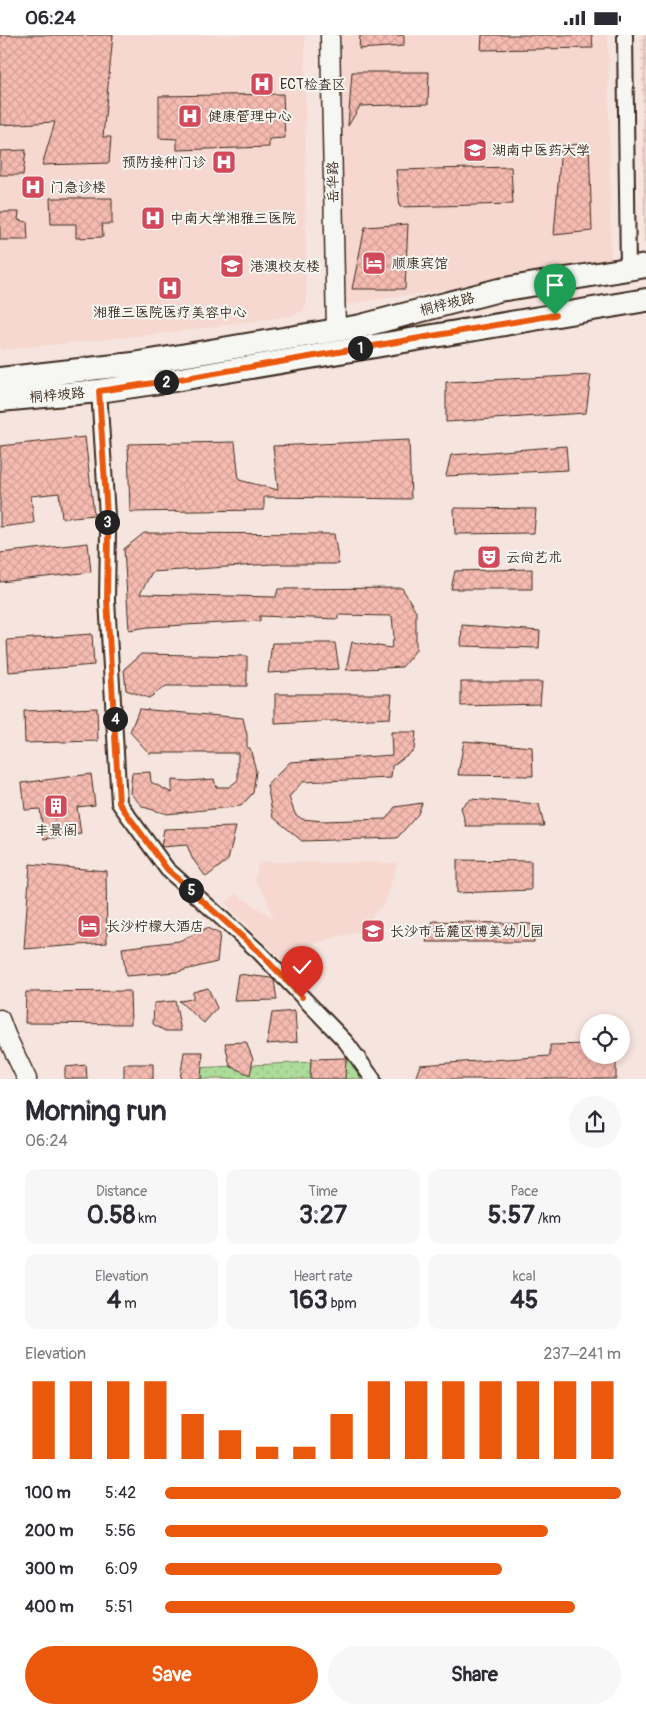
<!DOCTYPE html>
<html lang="en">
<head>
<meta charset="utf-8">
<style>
	:root { --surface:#fff; --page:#f7f7f7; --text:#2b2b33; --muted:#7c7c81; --accent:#ea580c }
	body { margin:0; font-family:Pangolin,"LXGW WenKai TC",sans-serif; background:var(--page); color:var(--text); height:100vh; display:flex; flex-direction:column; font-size:19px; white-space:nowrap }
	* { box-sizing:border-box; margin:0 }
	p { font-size:16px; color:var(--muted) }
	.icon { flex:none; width:28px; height:28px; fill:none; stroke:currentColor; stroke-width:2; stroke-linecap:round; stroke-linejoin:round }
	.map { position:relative; height:1044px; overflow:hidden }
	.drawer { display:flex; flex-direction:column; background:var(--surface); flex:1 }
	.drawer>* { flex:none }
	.fabs { position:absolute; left:580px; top:979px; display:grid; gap:10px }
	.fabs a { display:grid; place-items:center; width:50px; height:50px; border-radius:50%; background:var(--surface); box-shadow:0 2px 8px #0003; font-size:25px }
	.pin { position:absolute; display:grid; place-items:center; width:42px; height:42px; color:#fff; margin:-51px -21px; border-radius:50% 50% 50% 0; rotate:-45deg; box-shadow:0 0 5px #0007 }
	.pin .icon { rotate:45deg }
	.km { position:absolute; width:25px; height:25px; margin:-12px; border-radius:50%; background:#222; color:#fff; font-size:14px; line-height:25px; text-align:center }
	.round { display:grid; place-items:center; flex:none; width:52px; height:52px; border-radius:26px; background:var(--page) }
	.overview { display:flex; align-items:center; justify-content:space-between; height:85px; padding:0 25px }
	h1 { font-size:28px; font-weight:800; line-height:38px }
	.stats { display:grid; grid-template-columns:repeat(3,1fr); gap:8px; height:85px; padding:5px 25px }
	.stats div { display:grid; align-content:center; border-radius:12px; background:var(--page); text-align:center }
	.stats b { font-size:25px; font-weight:800 }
	.stats small { font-size:14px; font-weight:400 }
	.stats p { font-size:14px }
	.chart { height:140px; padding:10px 25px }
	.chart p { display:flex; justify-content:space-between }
	.chart svg { width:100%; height:90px; margin-top:5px; stroke:var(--accent); stroke-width:6 }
	.cta { display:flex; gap:10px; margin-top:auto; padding:10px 25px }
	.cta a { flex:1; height:58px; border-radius:30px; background:var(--accent); color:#fff; font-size:20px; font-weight:800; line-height:58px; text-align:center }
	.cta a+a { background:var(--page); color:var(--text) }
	ul { padding:0 25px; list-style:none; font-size:16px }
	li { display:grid; grid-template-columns:80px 60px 1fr; align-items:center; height:38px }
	li i { height:12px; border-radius:6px; background:var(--accent) }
	.status { display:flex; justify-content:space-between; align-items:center; height:35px; padding:0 25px; background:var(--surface); direction:ltr }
	.status svg { height:14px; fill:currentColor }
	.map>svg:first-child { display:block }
	.built { fill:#f6d8d0 }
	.industrial { fill:url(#industrial-grid) }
	.park { fill:url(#park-dots); stroke:#74825c }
	.building { fill:url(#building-cross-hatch); stroke:#3b2a1e }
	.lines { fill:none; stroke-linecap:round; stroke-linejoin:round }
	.minor-casing { stroke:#3b2a1e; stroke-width:18 }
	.tertiary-casing { stroke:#3b2a1e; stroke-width:21 }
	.primary-casing { stroke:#3b2a1e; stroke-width:26 }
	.minor { stroke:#f6f6f2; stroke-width:14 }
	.tertiary { stroke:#f6f6f2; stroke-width:18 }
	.primary { stroke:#f6f6f2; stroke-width:22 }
	.route-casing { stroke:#fff; stroke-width:10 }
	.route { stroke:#ea580c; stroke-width:6 }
	.labels { text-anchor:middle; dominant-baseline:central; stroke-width:4; stroke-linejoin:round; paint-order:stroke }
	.poi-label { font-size:14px; fill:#3b2a1e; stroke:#f6f6f2; text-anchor:start }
	.street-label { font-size:14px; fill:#3b2a1e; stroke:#f6f6f2 }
</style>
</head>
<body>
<div class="status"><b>06:24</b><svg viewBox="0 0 49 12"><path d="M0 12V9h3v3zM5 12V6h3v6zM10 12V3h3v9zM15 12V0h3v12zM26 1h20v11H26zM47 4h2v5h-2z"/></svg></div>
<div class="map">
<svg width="646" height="1044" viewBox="0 0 646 1044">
	<defs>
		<pattern id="industrial-grid" width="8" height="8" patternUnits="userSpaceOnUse" patternTransform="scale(1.25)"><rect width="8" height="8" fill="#f6d8d0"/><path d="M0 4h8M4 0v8" fill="none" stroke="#d4bab2"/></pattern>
		<pattern id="park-dots" width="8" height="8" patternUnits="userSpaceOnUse" patternTransform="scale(1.25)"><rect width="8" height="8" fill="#acdb9a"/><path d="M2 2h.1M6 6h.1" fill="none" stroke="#95bc84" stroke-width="1.8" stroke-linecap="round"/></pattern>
		<pattern id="building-cross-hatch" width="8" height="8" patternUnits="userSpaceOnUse" patternTransform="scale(1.25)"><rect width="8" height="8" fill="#f6bbb1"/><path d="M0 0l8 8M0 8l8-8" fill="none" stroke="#d4a198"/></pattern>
	</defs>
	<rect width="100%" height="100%" fill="#f6e4de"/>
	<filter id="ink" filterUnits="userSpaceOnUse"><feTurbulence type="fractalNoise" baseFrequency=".02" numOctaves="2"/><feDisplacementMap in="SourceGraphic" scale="10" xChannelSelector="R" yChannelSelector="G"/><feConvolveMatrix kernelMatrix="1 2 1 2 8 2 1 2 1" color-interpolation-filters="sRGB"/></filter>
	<g filter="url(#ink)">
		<!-- built -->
		<path class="built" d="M0 0H305L306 262V270L303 276 290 281 167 298 0 315Z
			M341 0H608L611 231 340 270Z
			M259 827 397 828 385 868 356 897 317 907 300 916 286 929 225 868 236 859 273 883 266 861 255 845Z"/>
		<!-- industrial -->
		<path class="industrial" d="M641 0H646V208H644Z"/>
		<!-- park -->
		<path class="park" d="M352 1025 361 1044H197L196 1033Z"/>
		<!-- building -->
		<path class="building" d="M0 0H113L103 102H111L109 128 42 130 55 87 0 90Z
			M360 0H404V11L359 14Z
			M482 0H592L593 13 481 15Z
			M352 37H429L428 69 360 71 348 91Z
			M283 59 285 103 269 104V112L177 115V104L159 103V61Z
			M589 108 592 196 554 200 561 111Z
			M26 115 23 140H0V116Z
			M511 132 513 169 400 172 396 135Z
			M50 163H112V189H102L103 202 76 203V189H51Z
			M0 177H19L18 185 27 187 28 205H0Z
			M408 189 405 254H352L365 192Z
			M591 340 586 378 446 387V347Z
			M85 402 94 480 62 483 59 458 31 461 34 488 0 492V411Z
			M409 405 411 464 264 462V475L130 477 128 409 235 407 239 445 278 455 273 411Z
			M566 411 568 435 446 441 451 420Z
			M454 473 536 474 534 498 455 499Z
			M144 498 334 499 339 529H272L152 537 140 559 276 562 278 554 402 553 416 576V615L402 632 346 635 352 607 391 613 394 602 392 581 338 580V584L260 581V586L148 592 129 595 124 514Z
			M88 508 91 537 0 547V518Z
			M532 534V554H451L455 536Z
			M462 590 540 596 539 613 461 611Z
			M92 599 94 630 9 637 7 605Z
			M272 608H335L339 634 268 638Z
			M141 619 247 621V651H166L149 663 126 655 124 634Z
			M461 647H542L540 669 461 671Z
			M275 659H392L390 683 275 689Z
			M97 673 98 706 25 708 24 676Z
			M139 674 243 683 247 700V713H250L256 736 253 758 241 771 167 779 143 772 130 758 132 738 150 737 151 747 172 758V745L188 746 214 744 216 752H229L238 745V718H149L130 697Z
			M391 697H416L414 715 392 731 391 743 302 747 289 762 295 779 302 784 323 786 386 784 395 772 422 768 418 779 397 803 302 806 273 782 267 750 290 727 392 720Z
			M464 706 532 712 533 741 458 740Z
			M91 739 95 770 77 772 81 799 44 804 40 774 25 775 22 748Z
			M471 764 539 769 544 791H466L461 772Z
			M236 792 228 825 206 842 192 823 187 810 161 812 164 794Z
			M457 825 531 826V855L457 858Z
			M30 829 106 836 107 908 24 914Z
			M433 886 531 889 534 907H426Z
			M207 893 220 899 217 927 177 937 126 941 122 913 179 906Z
			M238 939 271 943 274 945 277 965 234 966Z
			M208 953 217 973 204 988 179 966 193 964V957Z
			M130 956 131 989 25 988 26 957Z
			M175 966 181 996H165L153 989 154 968Z
			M295 976 297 1007 267 1009 272 978Z
			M246 1007 253 1024 250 1040 230 1031 225 1008Z
			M589 1009V1020H616V1044H415L420 1030 550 1021V1010Z
			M184 1017H203L201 1044H180Z
			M346 1023 345 1044H310L311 1024Z
			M124 1029H153V1044H124Z
			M86 1030 87 1044H65V1032Z"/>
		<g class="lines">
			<!-- minor casing -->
			<g class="minor-casing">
				<path id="minor" d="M625 0 628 235
					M99 356 108 497 107 565 119 768 167 834 258 916 346 1007 373 1044"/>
			</g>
			<!-- tertiary casing -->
			<g class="tertiary-casing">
				<path id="tertiary" d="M330 0 336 295
					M0 984 6 1000 27 1044"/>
			</g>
			<!-- primary casing -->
			<g class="primary-casing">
				<path id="primary" d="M0 344 133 329 361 291 499 255 646 231
					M0 365 99 356 174 345 646 265"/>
			</g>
			<!-- minor -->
			<use href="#minor" class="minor"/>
			<!-- tertiary -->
			<use href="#tertiary" class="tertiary"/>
			<!-- primary -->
			<use href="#primary" class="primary"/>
		</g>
	</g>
	<g class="lines" filter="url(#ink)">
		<!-- route casing -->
		<g class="route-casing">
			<path id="route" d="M302 962 258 916 167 834 119 768 107 565 108 497 99 356 174 345 555 280"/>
		</g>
		<!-- route -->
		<use href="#route" class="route"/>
	</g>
	<!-- icons -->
	<defs>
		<g id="hospital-square" transform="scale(1.25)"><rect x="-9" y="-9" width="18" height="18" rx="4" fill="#d1495b" stroke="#f6f6f2"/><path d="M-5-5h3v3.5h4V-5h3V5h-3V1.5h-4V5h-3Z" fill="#fff"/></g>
		<g id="university-square" transform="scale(1.25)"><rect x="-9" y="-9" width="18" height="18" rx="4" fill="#d1495b" stroke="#f6f6f2"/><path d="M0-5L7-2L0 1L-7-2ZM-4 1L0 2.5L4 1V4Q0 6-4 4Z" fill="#fff"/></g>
		<g id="hotel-square" transform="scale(1.25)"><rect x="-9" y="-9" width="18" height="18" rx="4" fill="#d1495b" stroke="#f6f6f2"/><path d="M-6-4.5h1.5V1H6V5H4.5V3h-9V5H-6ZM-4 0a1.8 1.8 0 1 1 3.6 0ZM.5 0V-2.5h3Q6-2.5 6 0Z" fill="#fff"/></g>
		<g id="theatre-square" transform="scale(1.25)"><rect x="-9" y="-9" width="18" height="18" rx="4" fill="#d1495b" stroke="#f6f6f2"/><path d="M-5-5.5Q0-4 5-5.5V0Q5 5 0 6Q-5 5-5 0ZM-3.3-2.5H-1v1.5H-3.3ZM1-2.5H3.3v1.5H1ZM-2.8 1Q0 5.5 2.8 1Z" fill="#fff"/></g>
		<g id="building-square" transform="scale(1.25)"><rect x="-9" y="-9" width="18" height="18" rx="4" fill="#d1495b" stroke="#f6f6f2"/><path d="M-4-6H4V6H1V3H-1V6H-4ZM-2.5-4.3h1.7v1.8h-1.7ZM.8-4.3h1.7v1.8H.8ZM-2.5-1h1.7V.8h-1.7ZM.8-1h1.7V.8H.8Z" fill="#fff"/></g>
		<g id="school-square" transform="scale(1.25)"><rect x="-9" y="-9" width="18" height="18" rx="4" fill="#d1495b" stroke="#f6f6f2"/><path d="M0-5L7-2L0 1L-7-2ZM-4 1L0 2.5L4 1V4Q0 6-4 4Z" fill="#fff"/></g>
	</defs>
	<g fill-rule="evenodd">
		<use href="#hospital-square" x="262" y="49"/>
		<use href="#hospital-square" x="190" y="81"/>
		<use href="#university-square" x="475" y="115"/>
		<use href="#hospital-square" x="224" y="127"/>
		<use href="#hospital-square" x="33" y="152"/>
		<use href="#hospital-square" x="153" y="183"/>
		<use href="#hotel-square" x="374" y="228"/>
		<use href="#university-square" x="232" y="231"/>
		<use href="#hospital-square" x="170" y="253"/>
		<use href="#theatre-square" x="489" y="522"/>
		<use href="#building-square" x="56" y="771"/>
		<use href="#hotel-square" x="89" y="891"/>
		<use href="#school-square" x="373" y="896"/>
	</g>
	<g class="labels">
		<!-- poi labels -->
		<g class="poi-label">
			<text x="280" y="49">ECT检查区</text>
			<text x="208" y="81">健康管理中心</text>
			<text x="492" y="115">湖南中医药大学</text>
			<text x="206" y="127" text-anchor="end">预防接种门诊</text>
			<text x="50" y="152">门急诊楼</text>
			<text x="170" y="183">中南大学湘雅三医院</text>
			<text x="392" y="228">顺康宾馆</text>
			<text x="250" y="231">港澳校友楼</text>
			<text x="170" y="277" text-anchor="middle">湘雅三医院医疗美容中心</text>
			<text x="506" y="522">云尚艺术</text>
			<text x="56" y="795" text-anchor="middle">丰景阁</text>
			<text x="106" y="891">长沙柠檬大酒店</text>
			<text x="390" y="896">长沙市岳麓区博美幼儿园</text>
		</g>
		<!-- street labels -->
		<g class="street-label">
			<text transform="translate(333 147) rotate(-91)">岳华路</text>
			<text transform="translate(447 269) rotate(-14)">桐梓坡路</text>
			<text transform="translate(57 360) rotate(-5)">桐梓坡路</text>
		</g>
	</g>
</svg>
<div class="fabs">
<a><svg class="icon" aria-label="locate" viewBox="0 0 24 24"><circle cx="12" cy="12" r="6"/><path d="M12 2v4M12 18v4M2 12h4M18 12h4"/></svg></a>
</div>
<div class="pin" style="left:555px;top:280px;background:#1e9e55"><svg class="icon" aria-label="arrive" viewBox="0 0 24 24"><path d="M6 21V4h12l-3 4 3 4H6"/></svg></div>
<div class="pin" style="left:302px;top:962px;background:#d93025"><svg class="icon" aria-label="check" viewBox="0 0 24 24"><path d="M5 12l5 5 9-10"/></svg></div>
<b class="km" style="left:360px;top:313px">1</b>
<b class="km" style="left:166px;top:347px">2</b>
<b class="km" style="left:107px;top:487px">3</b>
<b class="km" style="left:115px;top:684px">4</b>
<b class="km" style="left:191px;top:855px">5</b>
</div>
<section class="drawer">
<div class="overview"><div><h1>Morning run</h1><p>06:24</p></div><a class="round"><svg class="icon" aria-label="share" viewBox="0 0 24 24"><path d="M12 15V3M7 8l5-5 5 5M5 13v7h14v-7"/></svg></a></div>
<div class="stats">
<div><p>Distance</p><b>0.58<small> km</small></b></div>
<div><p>Time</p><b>3:27</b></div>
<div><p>Pace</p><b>5:57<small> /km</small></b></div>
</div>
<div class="stats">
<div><p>Elevation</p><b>4<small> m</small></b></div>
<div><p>Heart rate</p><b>163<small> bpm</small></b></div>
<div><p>kcal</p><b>45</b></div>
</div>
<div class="chart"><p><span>Elevation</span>237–241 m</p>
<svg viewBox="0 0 160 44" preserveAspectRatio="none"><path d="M5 44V6M15 44V6M25 44V6M35 44V6M45 44V22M55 44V30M65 44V38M75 44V38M85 44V22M95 44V6M105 44V6M115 44V6M125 44V6M135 44V6M145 44V6M155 44V6"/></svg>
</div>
<ul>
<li><b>100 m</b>5:42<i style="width:100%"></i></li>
<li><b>200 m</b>5:56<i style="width:84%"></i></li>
<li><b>300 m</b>6:09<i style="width:74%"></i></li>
<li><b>400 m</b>5:51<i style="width:90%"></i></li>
</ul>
<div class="cta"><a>Save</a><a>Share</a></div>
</section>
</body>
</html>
